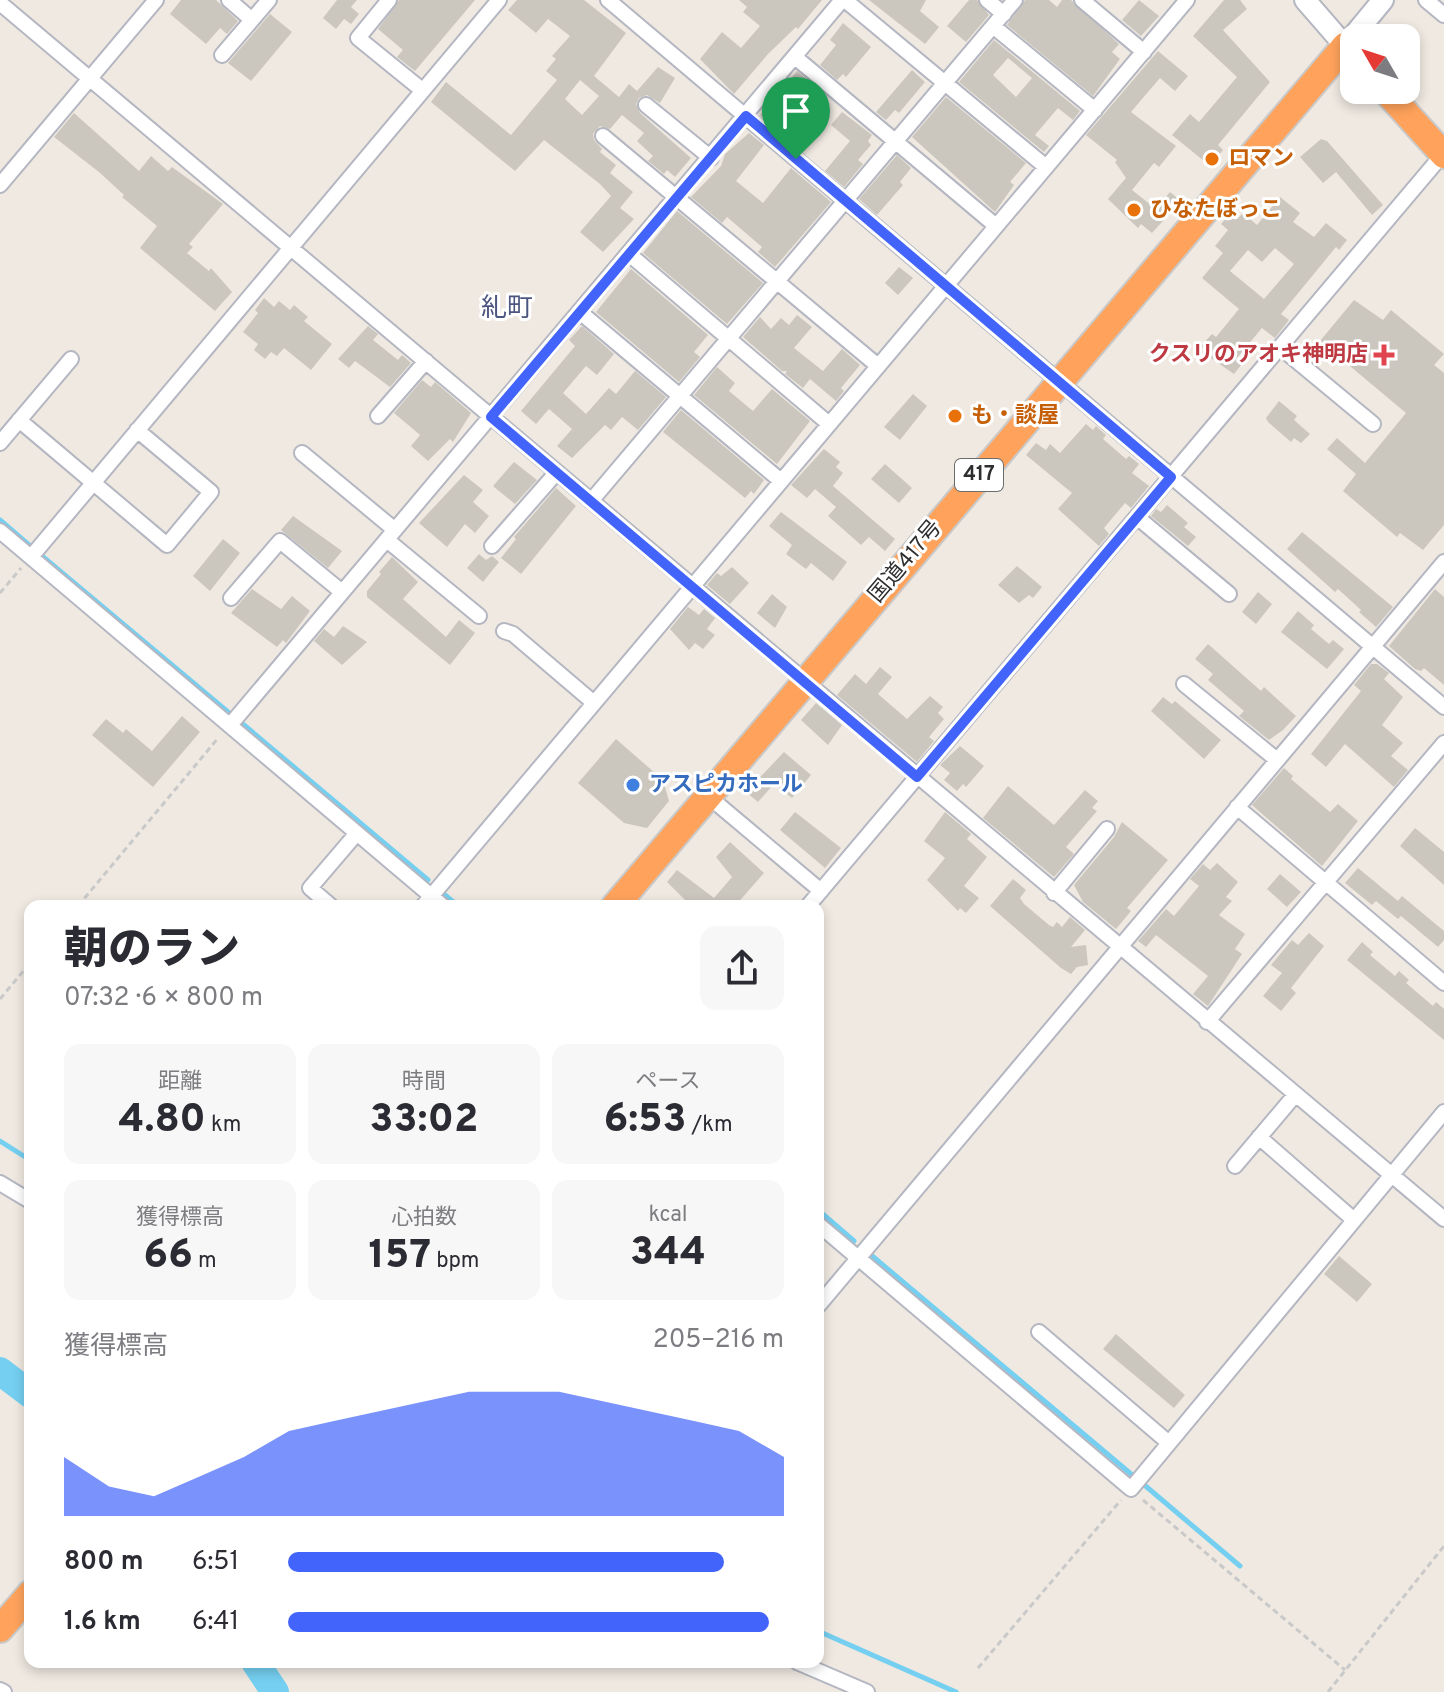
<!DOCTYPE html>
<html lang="ja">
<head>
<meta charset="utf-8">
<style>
	:root { --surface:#fff; --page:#f7f7f7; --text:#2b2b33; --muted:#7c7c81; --accent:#4264fb }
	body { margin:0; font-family:Overpass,"Noto Sans JP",sans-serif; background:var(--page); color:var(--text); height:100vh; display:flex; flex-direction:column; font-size:30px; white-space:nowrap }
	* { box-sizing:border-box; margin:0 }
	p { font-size:26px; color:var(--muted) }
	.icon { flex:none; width:44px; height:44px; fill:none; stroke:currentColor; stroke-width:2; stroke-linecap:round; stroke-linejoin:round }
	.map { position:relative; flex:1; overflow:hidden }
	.sheet { position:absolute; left:24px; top:900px; width:800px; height:768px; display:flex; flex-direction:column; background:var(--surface); border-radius:16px; box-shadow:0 4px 12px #0003 }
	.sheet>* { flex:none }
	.needle { width:52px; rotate:309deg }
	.buttons { position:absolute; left:1340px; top:24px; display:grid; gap:16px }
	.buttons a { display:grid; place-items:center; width:80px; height:80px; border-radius:16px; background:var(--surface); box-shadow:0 4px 12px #0003; font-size:40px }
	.pin { position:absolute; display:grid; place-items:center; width:68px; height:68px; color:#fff; margin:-82px -34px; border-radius:50% 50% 50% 0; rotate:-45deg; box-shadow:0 0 8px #0007 }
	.pin .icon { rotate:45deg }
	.round { display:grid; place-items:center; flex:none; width:84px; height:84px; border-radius:16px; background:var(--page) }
	.overview { display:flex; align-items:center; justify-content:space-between; height:136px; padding:0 40px }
	h1 { font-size:44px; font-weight:800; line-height:60px }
	.metrics { display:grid; grid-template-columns:repeat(3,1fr); gap:12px; height:136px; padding:8px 40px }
	.metrics div { display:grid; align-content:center; border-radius:16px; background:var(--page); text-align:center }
	.metrics b { font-size:40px; font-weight:800 }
	.metrics small { font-size:22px; font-weight:400 }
	.metrics p { font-size:22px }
	.chart { height:224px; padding:16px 40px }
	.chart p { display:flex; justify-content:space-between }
	.chart svg { width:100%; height:144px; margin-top:8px; fill:var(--accent); opacity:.7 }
	ul { padding:0 40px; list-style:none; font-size:26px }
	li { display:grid; grid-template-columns:128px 96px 1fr; align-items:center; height:60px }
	li i { height:20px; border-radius:10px; background:var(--accent) }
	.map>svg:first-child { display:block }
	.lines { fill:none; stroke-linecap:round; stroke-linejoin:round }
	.stream { stroke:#75cff0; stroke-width:5 }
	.river { stroke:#75cff0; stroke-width:28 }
	.building { fill:#cbc7bf; fill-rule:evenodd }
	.street-casing { stroke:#b4b7c1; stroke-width:18 }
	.secondary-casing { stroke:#b4b7c1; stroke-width:24 }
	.highway-casing { stroke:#c9c9c9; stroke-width:30 }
	.path { stroke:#c9c9c9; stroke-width:3; stroke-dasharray:6 4; stroke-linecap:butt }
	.street { stroke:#fff; stroke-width:14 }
	.secondary { stroke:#fff; stroke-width:20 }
	.highway { stroke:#ffa35c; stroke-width:26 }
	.route-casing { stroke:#fff; stroke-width:16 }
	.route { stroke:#4264fb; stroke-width:10 }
	.food-dot { fill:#e8710a; stroke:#fff; stroke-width:3 }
	.health-dot { fill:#e0444e; stroke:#fff; stroke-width:3 }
	.shop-dot { fill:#3f7fe0; stroke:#fff; stroke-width:3 }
	.labels { text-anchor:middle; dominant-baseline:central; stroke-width:6; stroke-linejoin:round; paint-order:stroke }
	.shield { fill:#fff; stroke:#6d6d6d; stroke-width:2 }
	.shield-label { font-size:20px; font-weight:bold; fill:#2e2e2e }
	.food-label { font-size:22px; font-weight:bold; fill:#c56008; stroke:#fff; text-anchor:start }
	.health-label { font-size:22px; font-weight:bold; fill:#be3a42; stroke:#fff; text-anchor:end }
	.street-label { font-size:22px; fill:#2e2e2e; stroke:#fff }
	.shop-label { font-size:22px; font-weight:bold; fill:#366cbe; stroke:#fff; text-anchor:start }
	.quarter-label { font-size:26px; fill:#4d5680; stroke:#fff }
</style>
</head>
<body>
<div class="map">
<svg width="1444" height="1692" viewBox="0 0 1444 1692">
	<rect width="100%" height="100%" fill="#efe9e1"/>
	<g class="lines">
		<!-- stream -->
		<path class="stream" d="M0 520 29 545
			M42 556 228 712
			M244 725 428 880
			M445 895 458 906
			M0 1141 30 1160
			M818 1210 854 1241
			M871 1255 1131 1474
			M1142 1483 1240 1566
			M818 1631 956 1692"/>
		<!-- river -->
		<path class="river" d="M0 1371 30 1394
			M255 1662 275 1692"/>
	</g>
	<!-- building -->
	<path class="building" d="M181 0H216L238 21 227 34 220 28 206 44 170 14Z
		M337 0H357L351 7 359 14 351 24 344 19 336 29 323 18Z
		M399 0H475L415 71 397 57 403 50 378 29Z
		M517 0H584L626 33 594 76 619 97 629 84 637 91 658 67 675 78 660 103 647 95 639 98 636 104 640 113 691 158 675 177 667 170 664 174 648 161 653 156 637 141 644 133 622 115 610 129 600 126 593 134 594 140 602 149 600 152 616 165 610 173 633 192 620 208 634 219 603 252 580 232 611 196 600 184 544 140 515 171 431 102 446 82 511 135 557 80 546 71 556 59 552 56 570 36 548 19 536 33 508 10ZM580 80 599 96 582 115 565 99Z
		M739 0H822L798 29 796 27 768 54 734 94 700 59 722 32 741 48 760 26 743 12 747 7Z
		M869 0H926L920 11 939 27 925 44Z
		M969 0H977L989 15 966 42 947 26Z
		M1025 0H1049L1057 7 1062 0H1071L1119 44 1112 52 1120 59 1093 96 1007 25Z
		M1139 0 1159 16 1141 36 1122 20Z
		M1224 0H1240L1247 9 1223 30 1270 82 1218 145 1223 150 1210 166 1172 135 1190 114 1199 122 1237 77 1193 36Z
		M270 14 292 32 251 81 228 63Z
		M843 23 871 47 846 77 843 74 837 80 820 65 836 45 830 40Z
		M994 40 1080 111 1073 120 1058 108 1035 135 1049 146 1044 152 959 82ZM1008 58 1032 78 1016 97 993 75Z
		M1158 51 1188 76 1175 91 1160 78 1131 112 1176 146 1159 167 1154 163 1132 190 1156 209 1170 192 1181 201 1152 233 1141 224 1138 228 1108 199 1126 178 1115 162 1117 160 1086 135Z
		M912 70 925 82 899 113 895 110 886 120 876 112Z
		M797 71 818 89 795 117 809 127 794 144 760 115Z
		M946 97 1026 163 1010 182 1014 185 995 212 912 137Z
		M842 112 872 135 868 141 871 145 858 160 863 164 844 187 825 171 850 141 831 125Z
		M74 113 139 171 151 156 168 171 172 167 223 204 189 244 193 247 187 253 209 271 211 268 232 292 215 311 140 248 157 226 122 197 124 195 99 172 54 137Z
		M749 133 764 145 736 181 763 203 791 168 831 202 775 267 758 252 762 247 727 217 722 223 691 197 721 166 725 154Z
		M1321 139 1327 141 1383 205 1372 215 1336 172 1323 183 1300 157Z
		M897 155 911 168 900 182 903 185 877 215 859 199Z
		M1280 197 1300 213 1293 222 1314 237 1326 223 1347 240 1339 250 1336 247 1281 314 1289 320 1275 338 1262 328 1236 359 1242 364 1234 374 1202 352 1205 349 1201 346 1212 334 1216 337 1239 309 1202 278 1223 253 1215 246 1228 230 1221 224 1231 213 1237 219 1243 213 1257 225ZM1275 248 1294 264 1264 299 1230 271 1248 250 1262 262Z
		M677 211 763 283 727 324 643 253Z
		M899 267 913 278 898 295 885 283Z
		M631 269 708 335 694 352 700 357 679 382 596 312Z
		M264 298 274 307 279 301 290 310 294 305 308 317 304 321 332 344 311 370 284 348 277 356 271 352 265 359 254 350 258 344 243 332 258 313 255 310Z
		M1354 300 1383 320 1391 310 1444 354 1434 365 1444 373V525L1423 550 1400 533 1397 537 1343 491 1356 474 1327 449 1337 438 1365 463 1406 413 1320 341Z
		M797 315 812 327 794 348 823 371 842 349 860 365 841 388 844 391 836 401 810 379 803 388 785 374 787 371H782L743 337 760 317 771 329 781 318 789 325Z
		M368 326 378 334 373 340 398 360 402 355 411 363 390 387 355 361 349 368 338 359Z
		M582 326 614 354 597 375 586 366 563 393 586 414 609 388 616 394 635 371 666 397 638 430 622 417 611 430 605 425 572 458 557 446 572 429 549 409 536 424 521 411 575 346 569 340Z
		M717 367 735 383 729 391 753 411 772 389 810 421 777 464 694 395Z
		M422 380 431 387 435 382 471 413 453 442 450 439 428 461 411 446 420 435 394 413Z
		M913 394 927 406 900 440 884 427Z
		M1279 401 1297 416 1294 420 1310 434 1301 443 1294 438 1291 442 1268 422 1266 418Z
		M681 410 764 480 754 494 751 491 745 498 663 432Z
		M1086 424 1093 430 1096 426 1106 435 1103 439 1126 459 1129 456 1139 464 1132 473 1149 486 1131 508 1125 503 1104 528 1109 534 1099 546 1058 509 1072 493 1026 455 1036 443 1046 450 1050 444 1060 453Z
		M824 449 840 462 836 467 843 473 833 486 895 539 885 551 869 537 861 545 828 516 836 507 815 489 807 498 791 485Z
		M514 462 537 480 515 504 493 486Z
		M885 464 912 488 899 503 871 479Z
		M464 475 483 490 473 502 489 516 475 533 465 524 447 547 419 523Z
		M556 488 576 506 521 574 501 558 516 539 514 537Z
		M1167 505 1188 523 1184 527 1196 537 1188 546 1151 516 1156 509 1161 512Z
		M781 512 847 562 833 581 811 563 806 569 786 554 792 545 769 526Z
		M293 516 342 551 328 568 281 530Z
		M1302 532 1393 607 1376 627 1359 612 1361 610 1338 589 1335 592 1287 549Z
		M223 539 240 553 210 591 193 576Z
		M479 554 486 560 492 556 499 562 483 582 467 568Z
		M392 557 418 582 403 599 446 637 459 620 475 633 450 665 367 597V591L381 574 379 572Z
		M1017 566 1042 587 1033 598 1029 595 1019 603 998 585Z
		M732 567 749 583 730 604 707 585 717 573 721 576Z
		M252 589 281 609 292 596 310 611 286 643 283 640 277 647 231 613Z
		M1435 589 1444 597V685L1424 668 1421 671 1415 669 1389 646Z
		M1258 592 1272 604 1256 624 1242 612Z
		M772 594 787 607 775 628 757 613Z
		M688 607 699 615 704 609 715 618 707 629 715 635 703 649 695 643 689 650 670 629Z
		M1298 611 1314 625 1311 629 1329 644 1333 640 1344 649 1327 669 1281 632Z
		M343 626 367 642 342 665 314 641 324 629 334 637Z
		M1208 644 1261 691 1264 687 1296 716 1283 730 1269 740 1239 716 1244 711 1208 680 1213 674 1195 659Z
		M1371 664H1377L1389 673 1384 679 1403 697 1382 725 1403 743 1391 756 1408 770 1394 787 1345 744 1326 767 1311 754 1361 691 1354 685Z
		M880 667 892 677 878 694 907 719 930 696 943 707 938 713 944 719 929 737 934 741 917 762 837 695 855 674 866 684Z
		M1163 697 1172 704 1175 701 1221 740 1204 759 1151 711Z
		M816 703 842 725 828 745 801 720Z
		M182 716 200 732 153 787 92 735 106 719 123 733 126 729 152 751Z
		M616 739 663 780 669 801 647 828 624 823 578 783Z
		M960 746 984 766 966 787 963 784 957 791 944 780 950 773 940 765Z
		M784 752 811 775 792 798 774 784 758 802 746 792Z
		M1284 768 1293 776 1291 779 1330 812 1338 804 1358 821 1322 866 1252 805Z
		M1008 786 1054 825 1085 790 1098 801 1092 808 1097 811 1066 847 1074 854 1054 877 983 818Z
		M795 812 841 848 825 868 780 830Z
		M945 812 971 834 967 839 987 857 964 886 979 898 966 913 960 908 958 911 927 880 945 858 924 841Z
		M1122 822 1168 860 1127 908 1131 911 1116 929 1083 902 1074 885 1114 837Z
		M1415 828 1444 852V885L1400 846Z
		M730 842 764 873 735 906H691L667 882 677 870 714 898 732 877 716 857Z
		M1217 863 1238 882 1226 897 1232 901 1219 915 1245 934 1235 949 1242 954 1208 1006 1193 994 1208 976 1156 935 1146 947 1138 941 1166 909 1174 916 1199 886 1190 879 1203 864 1210 870Z
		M1358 868 1398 901 1402 896 1444 931V940L1438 947 1401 916 1398 919 1376 901 1372 905 1345 883Z
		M1280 874 1301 892 1287 907 1267 889Z
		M1013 879 1026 890 1020 898 1024 904 1049 925 1053 927 1057 922 1062 927 1070 917 1085 930 1071 947 1086 945 1088 965 1077 967 1071 974 1061 968 990 906Z
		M1309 933 1324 946 1291 988 1296 993 1281 1011 1263 996 1282 973 1271 965 1292 940 1298 945Z
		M1362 942 1373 952 1370 955 1395 976 1399 971 1409 980 1406 983 1433 1006 1436 1002 1444 1009V1040L1347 960Z
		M1339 1256 1372 1284 1357 1302 1324 1274Z
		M1116 1334 1185 1395 1174 1408 1103 1349Z"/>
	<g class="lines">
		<!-- street casing -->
		<g class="street-casing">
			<path id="street" d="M229 0 252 20
				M389 0 358 38 422 90
				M608 0 1444 707
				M845 0 1046 167
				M987 0 1004 14
				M1082 0 1144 52
				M1426 0 1444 15
				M0 3 1444 1219
				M993 26 1095 110
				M222 55 269 0
				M795 57 996 226
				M646 105 711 158
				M603 136 878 366
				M0 185 156 0
				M629 254 829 424
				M580 312 781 481
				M1280 347 1373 424
				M378 416 426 361
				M19 420 167 545 211 492 137 430
				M0 443 71 359
				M302 453 395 530
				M591 501 1015 0
				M1137 517 1229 594
				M0 531 443 906
				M387 540 479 616
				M492 546 557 472
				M31 557 499 0
				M231 598 280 541 342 592
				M504 631 513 634 594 703
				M1184 684 1277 760
				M231 724 842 0
				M708 796 821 891
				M1237 807 1444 983
				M1054 893 1107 829
				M331 906 310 888 357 833
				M423 906 1187 0
				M808 906 1443 154
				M1207 1022 1444 743
				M1259 1137 1354 1220
				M1235 1166 1295 1095
				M0 1183 30 1201
				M818 1224 1131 1489 1444 1112
				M818 1306 1444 562
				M1039 1332 1169 1443
				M797 1662 867 1692
				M0 1690 4 1692"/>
		</g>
		<!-- secondary casing -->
		<g class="secondary-casing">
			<path id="secondary" d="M1305 0 1345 46 1383 0"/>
		</g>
		<!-- highway casing -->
		<g class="highway-casing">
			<path id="highway" d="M1385 90 1444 155
				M615 906 1345 46 1354 56
				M0 1629 30 1594"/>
		</g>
		<!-- path -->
		<path class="path" d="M0 593 21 568
			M78 906 219 737
			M0 999 30 963
			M1143 1500 1345 1670
			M978 1668 1121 1500
			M1328 1692 1444 1546"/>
		<!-- street -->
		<use href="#street" class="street"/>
		<!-- secondary -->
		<use href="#secondary" class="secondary"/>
		<!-- highway -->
		<use href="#highway" class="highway"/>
	</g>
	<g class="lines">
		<!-- route casing -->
		<g class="route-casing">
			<path id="route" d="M746 116 1171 477 917 777 491 417Z"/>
		</g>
		<!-- route -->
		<use href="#route" class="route"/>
	</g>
	<!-- markers -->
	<g class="food-dot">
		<circle cx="1212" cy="159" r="8"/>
		<circle cx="1134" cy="210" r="8"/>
		<circle cx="955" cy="416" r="8"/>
	</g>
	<path class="health-dot" d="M1380 343h8v8h8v8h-8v8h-8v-8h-8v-8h8z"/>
	<circle class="shop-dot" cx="633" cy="785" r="8"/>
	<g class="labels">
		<!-- shield labels -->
		<rect class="shield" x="955" y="459" width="48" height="32" rx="6"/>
		<g class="shield-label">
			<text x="979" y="475">417</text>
		</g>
		<!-- food labels -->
		<g class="food-label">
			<text x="1228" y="159">ロマン</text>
			<text x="1150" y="210">ひなたぼっこ</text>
			<text x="971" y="416">も・談屋</text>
		</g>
		<!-- health labels -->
		<g class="health-label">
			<text x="1368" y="355">クスリのアオキ神明店</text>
		</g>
		<!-- street labels -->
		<g class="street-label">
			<text transform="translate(906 562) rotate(-50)">国道417号</text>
		</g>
		<!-- shop labels -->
		<g class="shop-label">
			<text x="649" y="785">アスピカホール</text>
		</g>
		<!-- quarter labels -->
		<g class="quarter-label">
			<text x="507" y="309">糺町</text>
		</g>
	</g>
</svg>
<div class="buttons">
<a><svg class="needle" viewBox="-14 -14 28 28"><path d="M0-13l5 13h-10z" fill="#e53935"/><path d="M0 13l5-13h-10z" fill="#7c7c81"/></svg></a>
</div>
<div class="pin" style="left:796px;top:159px;background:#1e9e55"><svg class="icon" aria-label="arrive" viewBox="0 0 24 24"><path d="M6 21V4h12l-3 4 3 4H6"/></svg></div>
<section class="sheet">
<div class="overview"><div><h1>朝のラン</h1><p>07:32 · 6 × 800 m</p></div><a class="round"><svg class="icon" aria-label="share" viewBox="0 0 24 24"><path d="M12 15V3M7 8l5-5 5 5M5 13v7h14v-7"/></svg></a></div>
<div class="metrics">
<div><p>距離</p><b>4.80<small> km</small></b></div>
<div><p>時間</p><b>33:02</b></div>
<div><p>ペース</p><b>6:53<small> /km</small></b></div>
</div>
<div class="metrics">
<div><p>獲得標高</p><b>66<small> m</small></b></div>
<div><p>心拍数</p><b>157<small> bpm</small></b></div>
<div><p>kcal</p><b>344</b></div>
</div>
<div class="chart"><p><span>獲得標高</span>205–216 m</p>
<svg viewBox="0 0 160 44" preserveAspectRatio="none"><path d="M0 44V26L10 35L20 38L30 32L40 26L50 18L60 15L70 12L80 9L90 6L100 6L110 6L120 9L130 12L140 15L150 18L160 26V44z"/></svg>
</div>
<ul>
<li><b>800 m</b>6:51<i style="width:88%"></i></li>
<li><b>1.6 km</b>6:41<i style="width:97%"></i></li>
</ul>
</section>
</div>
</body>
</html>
